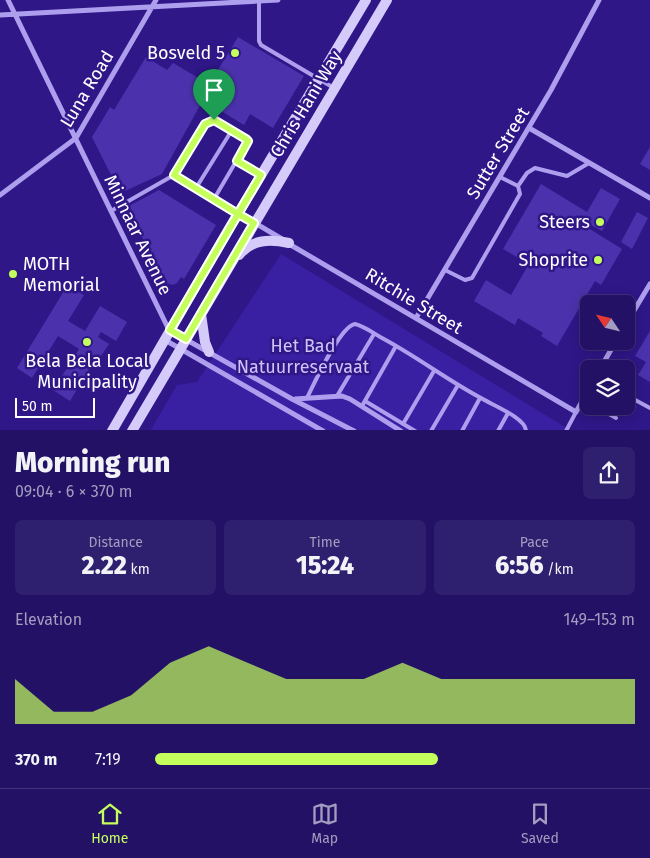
<!DOCTYPE html>
<html lang="en">
<head>
<meta charset="utf-8">
<style>
	:root { --surface:#231166; --page:#2f1f6f; --text:#f1f3f6; --muted:#a39dbf; --line:#40317a; --accent:#c4ff5b }
	body { margin:0; font-family:"Fira Sans",sans-serif; background:var(--page); color:var(--text); height:100vh; display:flex; flex-direction:column; font-size:19px; white-space:nowrap }
	* { box-sizing:border-box; margin:0 }
	p { font-size:16px; color:var(--muted) }
	.icon { flex:none; width:28px; height:28px; fill:none; stroke:currentColor; stroke-width:2; stroke-linecap:round; stroke-linejoin:round }
	.map { position:relative; height:430px; overflow:hidden }
	.side { display:flex; flex-direction:column; background:var(--surface); flex:1 }
	.side>* { flex:none }
	.needle { width:32px; rotate:305deg }
	.controls { position:absolute; left:580px; top:295px; display:grid; gap:10px }
	.controls a { display:grid; place-items:center; width:55px; height:55px; border-radius:8px; background:var(--surface); box-shadow:0 2px 12px #0003,0 0 0 1px var(--line); font-size:25px }
	.scale { position:absolute; left:15px; bottom:12px; width:80px; box-sizing:border-box; padding-left:5px; border:2px solid #fff; border-top:0; font-size:14px; line-height:18px; white-space:nowrap; color:#fff; -webkit-text-stroke:4px #2f1788; paint-order:stroke }
	.pin { position:absolute; display:grid; place-items:center; width:42px; height:42px; color:#fff; margin:-51px -21px; border-radius:50% 50% 50% 0; rotate:-45deg; box-shadow:0 0 5px #0007 }
	.pin .icon { rotate:45deg }
	.round { display:grid; place-items:center; flex:none; width:52px; height:52px; border-radius:8px; background:var(--page) }
	.summary { display:flex; align-items:center; justify-content:space-between; height:85px; padding:0 15px }
	h1 { font-size:28px; font-weight:800; line-height:38px }
	.metrics { display:grid; grid-template-columns:repeat(3,1fr); gap:8px; height:85px; padding:5px 15px }
	.metrics div { display:grid; align-content:center; border-radius:8px; background:var(--page); text-align:center }
	.metrics b { font-size:25px; font-weight:800 }
	.metrics small { font-size:14px; font-weight:400 }
	.metrics p { font-size:14px }
	.chart { height:140px; padding:10px 15px }
	.chart p { display:flex; justify-content:space-between }
	.chart svg { width:100%; height:90px; margin-top:5px; fill:var(--accent); opacity:.7 }
	ul { padding:0 15px; list-style:none; font-size:16px }
	li { display:grid; grid-template-columns:80px 60px 1fr; align-items:center; height:38px }
	li i { height:12px; border-radius:6px; background:var(--accent) }
	.tabs { display:flex; justify-content:space-around; align-items:center; height:70px; border-top:1px solid var(--line); background:var(--surface); font-size:14px; color:var(--muted) }
	.tabs a { display:grid; justify-items:center; gap:2px }
	.tabs .active { color:var(--accent) }
	.map>svg:first-child { display:block }
	.green { fill:#391fa2 }
	.building { fill:#4b32ac }
	.lines { fill:none; stroke-linecap:round; stroke-linejoin:round }
	.service { stroke:#ae9eee; stroke-width:4 }
	.minor { stroke:#ae9eee; stroke-width:5 }
	.secondary { stroke:#d5cbfa; stroke-width:10 }
	.route-casing { stroke:#fff; stroke-width:10 }
	.route { stroke:#c4ff5b; stroke-width:6 }
	.poi-dot { fill:#c4ff5b; stroke:#2f1788; stroke-width:2 }
	.labels { text-anchor:middle; dominant-baseline:central; stroke-width:5; stroke-linejoin:round; paint-order:stroke }
	.poi-label { font-size:18px; fill:#fff; stroke:#2f1788; text-anchor:end }
	.street-label { font-size:18px; fill:#fff; stroke:#2f1788 }
	.park-label { font-size:18px; fill:#cec4fa; stroke:#2f1788 }
</style>
</head>
<body>
<div class="map">
<svg width="650" height="431" viewBox="0 0 650 431">
	<rect width="100%" height="100%" fill="#2f1788"/>
	<!-- green -->
	<path class="green" d="M281 254 570 430 150 431 177 385 197 382Z"/>
	<!-- building -->
	<path class="building" d="M238 37 304 76 273 128 250 114 244 125 203 100 162 174 125 191 116 185 92 137 110 107 114 110 146 57 167 70 173 63 207 83 203 90 205 91Z
		M650 147V170L640 164Z
		M541 184 587 212 601 188 620 199 602 231 582 220 580 223 622 249 601 285 595 281 557 346 541 336 543 333 518 318 515 325 474 301 486 280 511 295 529 264 503 249Z
		M159 190 216 225 184 279 181 277 177 283 173 285 164 282 127 207Z
		M637 212 648 218 632 249 621 242Z
		M67 286 84 295 68 321 85 331 100 306 127 322 116 341 101 332 98 337 109 344 101 356 98 354 70 401 53 390 79 349 58 336 32 378 17 368Z
		M650 331V382L638 375 646 362 635 356Z"/>
	<g class="lines">
		<!-- service -->
		<path class="service" d="M259 1V41L261 45 334 88
			M237 161 261 175
			M174 175 237 213
			M518 186 527 173 535 168 567 176 589 163
			M196 188 232 130
			M111 211 174 175 205 124 214 120 244 136 248 141 214 199
			M445 270 465 280 472 278 520 194 518 186 500 177
			M626 395 650 408
			M337 396 374 334
			M307 398C314 384 340 326 355 324 364 326 373 333 382 338 416 356 447 380 481 398 492 405 526 418 526 431
			M365 401 415 431
			M362 406 396 346
			M595 406 616 418
			M403 424 434 371
			M431 431 458 385
			M462 431 480 398
			M498 431 508 413
			M566 431 576 412"/>
		<!-- minor -->
		<path class="minor" d="M8 0 169 330 292 399 354 431
			M0 15 278 0
			M529 128 650 198
			M0 195 76 138 156 0
			M238 213 282 239
			M289 244 576 412 589 389
			M416 318 551 90 599 0
			M626 324 650 284
			M165 340 323 431
			M600 369 616 341
			M295 399 342 396 350 399 401 431"/>
		<!-- secondary -->
		<path class="secondary" d="M239 255C252 239 270 239 289 243
			M201 314 205 342 209 352
			M112 431 230 227 366 0
			M132 431 387 0"/>
	</g>
	<g class="lines">
		<!-- route casing -->
		<g class="route-casing">
			<path id="route" d="M214 120 246 139 248 141 237 161 261 175 238 214 254 223 186 339 170 330 238 214 174 175 205 124 214 120"/>
		</g>
		<!-- route -->
		<use href="#route" class="route"/>
	</g>
	<!-- markers -->
	<g class="poi-dot">
		<circle cx="235" cy="53" r="5"/>
		<circle cx="600" cy="222" r="5"/>
		<circle cx="598" cy="260" r="5"/>
		<circle cx="13" cy="274" r="5"/>
		<circle cx="87" cy="342" r="5"/>
	</g>
	<g class="labels">
		<!-- poi labels -->
		<g class="poi-label">
			<text x="225" y="53">Bosveld 5</text>
			<text x="590" y="222">Steers</text>
			<text x="588" y="260">Shoprite</text>
			<text x="23" y="264" text-anchor="start">MOTH<tspan x="23" dy="21">Memorial</tspan></text>
			<text x="87" y="361" text-anchor="middle">Bela Bela Local<tspan x="87" dy="21">Municipality</tspan></text>
		</g>
		<!-- street labels -->
		<g class="street-label">
			<text transform="translate(87 89) rotate(-59)">Luna Road</text>
			<text transform="translate(306 104) rotate(-59)">Chris Hani Way</text>
			<text transform="translate(498 153) rotate(-59)">Sutter Street</text>
			<text transform="translate(138 235) rotate(64)">Minnaar Avenue</text>
			<text transform="translate(414 301) rotate(31)">Ritchie Street</text>
		</g>
		<!-- park labels -->
		<g class="park-label">
			<text x="303" y="346">Het Bad<tspan x="303" dy="21">Natuurreservaat</tspan></text>
		</g>
	</g>
</svg>
<div class="controls">
<a><svg class="needle" viewBox="-14 -14 28 28"><path d="M0-13l5 13h-10z" fill="#e53935"/><path d="M0 13l5-13h-10z" fill="#a39dbf"/></svg></a>
<a><svg class="icon" aria-label="layers" viewBox="0 0 24 24"><path d="M12 4l9 5-9 5-9-5zM3 14l9 5 9-5"/></svg></a>
</div>
<div class="scale">50 m</div>
<div class="pin" style="left:214px;top:120px;background:#1e9e55"><svg class="icon" aria-label="arrive" viewBox="0 0 24 24"><path d="M6 21V4h12l-3 4 3 4H6"/></svg></div>
</div>
<section class="side">
<div class="summary"><div><h1>Morning run</h1><p>09:04 · 6 × 370 m</p></div><a class="round"><svg class="icon" aria-label="share" viewBox="0 0 24 24"><path d="M12 15V3M7 8l5-5 5 5M5 13v7h14v-7"/></svg></a></div>
<div class="metrics">
<div><p>Distance</p><b>2.22<small> km</small></b></div>
<div><p>Time</p><b>15:24</b></div>
<div><p>Pace</p><b>6:56<small> /km</small></b></div>
</div>
<div class="chart"><p><span>Elevation</span>149–153 m</p>
<svg viewBox="0 0 160 44" preserveAspectRatio="none"><path d="M0 44V22L10 38L20 38L30 30L40 14L50 6L60 14L70 22L80 22L90 22L100 14L110 22L120 22L130 22L140 22L150 22L160 22V44z"/></svg>
</div>
<ul>
<li><b>370 m</b>7:19<i style="width:59%"></i></li>
</ul>
</section>
<nav class="tabs">
<a class="active"><svg class="icon" aria-label="home" viewBox="0 0 24 24"><path d="M3 11l9-7 9 7M6 9v11h12V9"/></svg>Home</a>
<a><svg class="icon" aria-label="map" viewBox="0 0 24 24"><path d="M3 6l6-2 6 2 6-2v14l-6 2-6-2-6 2zM9 4v14M15 6v14"/></svg>Map</a>
<a><svg class="icon" aria-label="saved" viewBox="0 0 24 24"><path d="M7 4h10v16l-5-4-5 4z"/></svg>Saved</a>
</nav>
</body>
</html>
